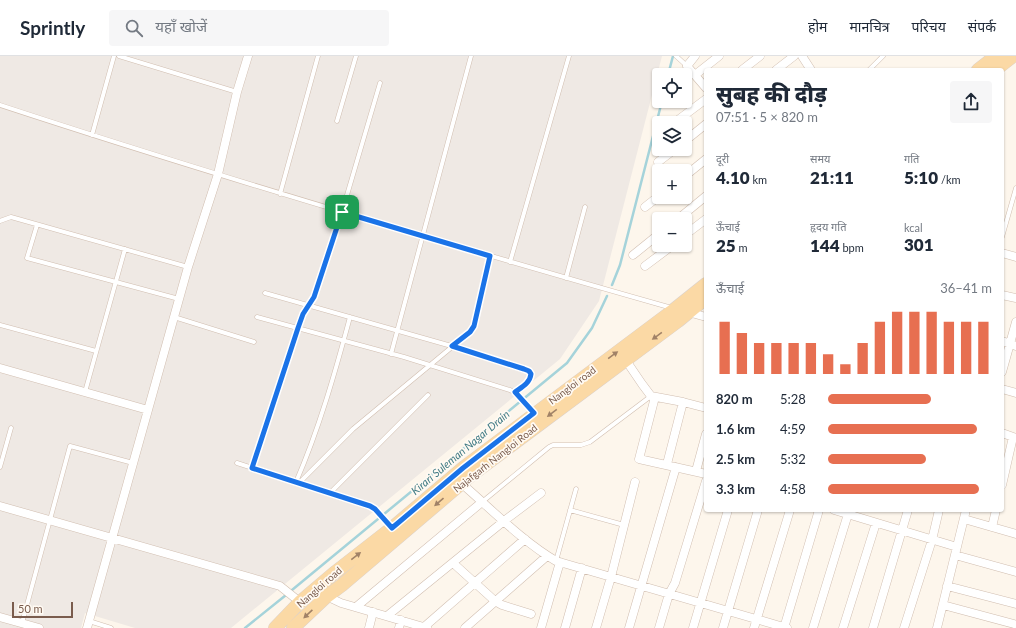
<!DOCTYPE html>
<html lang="hi">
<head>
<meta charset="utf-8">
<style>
	:root { --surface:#fff; --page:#f6f6f7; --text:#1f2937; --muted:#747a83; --line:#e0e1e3; --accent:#e76f51 }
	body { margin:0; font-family:Lato,"Noto Sans Devanagari",sans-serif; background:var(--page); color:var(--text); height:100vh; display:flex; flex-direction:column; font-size:15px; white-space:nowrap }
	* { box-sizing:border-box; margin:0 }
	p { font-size:13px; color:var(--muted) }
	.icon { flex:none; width:22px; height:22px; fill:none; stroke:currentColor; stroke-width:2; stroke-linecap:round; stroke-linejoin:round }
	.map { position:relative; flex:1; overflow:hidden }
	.panel { position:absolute; left:704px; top:12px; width:300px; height:444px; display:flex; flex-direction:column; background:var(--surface); border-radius:4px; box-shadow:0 1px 3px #0004 }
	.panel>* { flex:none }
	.controls { position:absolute; left:652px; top:12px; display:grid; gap:8px }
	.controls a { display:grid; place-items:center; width:40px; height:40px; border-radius:4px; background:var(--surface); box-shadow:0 1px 3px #0004; font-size:20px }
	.scale { position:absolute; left:12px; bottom:10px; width:61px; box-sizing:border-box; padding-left:4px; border:2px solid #7a5c4d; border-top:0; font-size:11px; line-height:14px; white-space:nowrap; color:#7a5c4d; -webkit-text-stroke:3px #fffaf3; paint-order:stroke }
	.pin { position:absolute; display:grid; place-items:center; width:34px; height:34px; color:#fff; margin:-17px; border-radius:8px; box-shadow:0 2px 6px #0006 }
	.round { display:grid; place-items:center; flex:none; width:42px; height:42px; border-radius:4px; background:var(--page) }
	.headline { display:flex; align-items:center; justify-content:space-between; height:68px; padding:0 12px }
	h1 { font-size:22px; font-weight:800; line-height:30px }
	.figures { display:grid; grid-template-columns:repeat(3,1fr); gap:6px; height:68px; padding:4px 12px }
	.figures div { display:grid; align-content:center }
	.figures b { font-size:17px; font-weight:800 }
	.figures small { font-size:11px; font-weight:400 }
	.figures p { font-size:11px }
	.chart { height:112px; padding:8px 12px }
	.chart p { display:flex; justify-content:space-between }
	.chart svg { width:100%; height:72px; margin-top:4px; stroke:var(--accent); stroke-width:6 }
	ul { padding:0 12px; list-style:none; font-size:13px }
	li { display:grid; grid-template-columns:64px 48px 1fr; align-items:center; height:30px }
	li i { height:10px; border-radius:5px; background:var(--accent) }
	header { display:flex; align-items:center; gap:24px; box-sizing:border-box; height:56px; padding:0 20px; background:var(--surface); border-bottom:1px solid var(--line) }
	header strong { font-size:19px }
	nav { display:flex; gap:22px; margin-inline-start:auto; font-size:14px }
	.search { width:280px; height:36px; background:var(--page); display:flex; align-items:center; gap:10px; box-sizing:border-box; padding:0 14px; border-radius:4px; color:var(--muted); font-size:15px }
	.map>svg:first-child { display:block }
	.industrial { fill:#efe9e4 }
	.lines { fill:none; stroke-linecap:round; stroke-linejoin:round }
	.stream { stroke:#a5d3da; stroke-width:2.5 }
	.service-casing { stroke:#d1beb0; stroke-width:5 }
	.minor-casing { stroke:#d1beb0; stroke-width:9 }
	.primary-casing { stroke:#dad1cd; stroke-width:14 }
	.service { stroke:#fff; stroke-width:4 }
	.minor { stroke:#fff; stroke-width:8 }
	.primary { stroke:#fbd9a5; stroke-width:13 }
	.oneway { fill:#a18267 }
	.route-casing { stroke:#fff; stroke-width:8 }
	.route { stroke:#1a73e8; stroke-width:5 }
	.labels { text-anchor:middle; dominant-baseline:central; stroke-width:3.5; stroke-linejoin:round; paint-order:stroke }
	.street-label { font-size:10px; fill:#7a5c4d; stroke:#fffaf3 }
	.water-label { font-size:11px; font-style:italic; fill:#437c86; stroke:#fffaf3 }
</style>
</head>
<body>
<header>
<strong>Sprintly</strong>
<div class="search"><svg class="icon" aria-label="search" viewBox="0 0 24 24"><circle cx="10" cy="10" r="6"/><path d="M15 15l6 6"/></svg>यहाँ खोजें</div>
<nav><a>होम</a><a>मानचित्र</a><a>परिचय</a><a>संपर्क</a></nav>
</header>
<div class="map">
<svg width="1016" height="572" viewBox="0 0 1016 572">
	<rect width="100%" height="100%" fill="#fdf6ec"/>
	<!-- industrial -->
	<path class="industrial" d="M0 0H662L599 245 560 303 231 572H135L85 557 81 572H0Z"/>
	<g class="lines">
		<!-- stream -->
		<path class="stream" d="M668 19 673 0
			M612 229 620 209 662 45
			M292 534 567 307 592 272 607 240
			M245 572 286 539"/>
		<!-- service casing -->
		<g class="service-casing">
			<path id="service" d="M119 0 237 36
				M676 0 687 10
				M869 14 883 0
				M0 49C222 122 447 188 672 252
				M337 65 356 0
				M92 79 114 0
				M280 138 318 0
				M0 165 11 161 188 211
				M37 169 27 202 179 243
				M1002 181 1016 132
				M510 206 569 0
				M566 222 585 151
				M265 237 462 293 529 315 531 318 530 323 527 326 515 336
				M174 261 254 286
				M257 261 404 301 510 334 519 339 534 357
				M0 269 96 295
				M391 298 471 0
				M85 336 125 193
				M237 407 370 450 375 453 391 471
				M0 411 11 372
				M252 412 298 272 303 258 314 241 342 156 380 27
				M296 426C319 373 335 317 350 261
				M299 427 353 373 470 276 474 270 477 261 490 200
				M330 437 428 339
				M482 446 549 391 553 389H581L590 386 651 340
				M570 454 624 469
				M556 505 576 433
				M89 565 111 572
				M22 567 70 390 133 407"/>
		</g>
		<!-- minor casing -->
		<g class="minor-casing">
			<path id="minor" d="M695 0 687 10 706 32
				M802 0 811 14
				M742 14 760 0
				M776 14 794 0
				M695 19 719 0
				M674 67 706 43
				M685 85 706 68
				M658 106 675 93
				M685 120 706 103
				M645 151 659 140
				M678 163 706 140
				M685 179 706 163
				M1002 197 1016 201
				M633 199 659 178
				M645 210 673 189
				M1002 239 1016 242
				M688 256 706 261
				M1002 285 1016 290
				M625 303 642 328 651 340 683 346 667 408
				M0 312 148 354
				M1002 316 1016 266
				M1002 333 1016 337
				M655 341 639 403 706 418
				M683 346 706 352
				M1002 377 1016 382
				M696 415 706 378
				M461 427C490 452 523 486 556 505L787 572
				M1002 429 1013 381
				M0 450 280 530 300 546
				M834 454 957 491
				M964 463 1016 478
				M992 471 996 454
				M955 499 1016 516
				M453 507 495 545 502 549 531 558
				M947 530 1016 548
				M324 539 341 547 427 572
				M943 549 1014 568
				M356 551 482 446
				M387 560 504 465 541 437
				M0 561 39 572
				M87 572 188 211 218 118 237 36 248 0
				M369 572 373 556
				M399 572 401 564
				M423 572 525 483
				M465 572 547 500
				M541 572 560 506
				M565 572 582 512
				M596 572 611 521 635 426
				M629 572 676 411
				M659 572 669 538 675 527 706 425
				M693 572 728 454
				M723 572 758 454
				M754 572 790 454
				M784 572 819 454
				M813 572 848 458
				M843 572 876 467
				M873 572 908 454
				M904 572 932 484 939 454
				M937 572 966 454"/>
		</g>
		<!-- primary casing -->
		<g class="primary-casing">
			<path id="primary" d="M978 14 996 0
				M995 14 1013 0
				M275 572 300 546 333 518 392 472 463 412 671 256 706 228
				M293 572 326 541 342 529 470 420 678 265 706 242"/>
		</g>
		<!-- service -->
		<use href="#service" class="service"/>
		<!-- minor -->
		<use href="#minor" class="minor"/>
		<!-- primary -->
		<use href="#primary" class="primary"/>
	</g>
	<!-- one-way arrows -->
	<defs><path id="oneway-solid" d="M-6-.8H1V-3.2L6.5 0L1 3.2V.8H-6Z"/></defs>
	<g class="oneway">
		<use href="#oneway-solid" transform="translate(657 280) rotate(144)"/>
		<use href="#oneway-solid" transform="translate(613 299) rotate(-36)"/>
		<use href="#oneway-solid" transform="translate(552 357) rotate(143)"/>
		<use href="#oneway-solid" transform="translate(439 446) rotate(139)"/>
		<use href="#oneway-solid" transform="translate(356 500) rotate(-38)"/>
		<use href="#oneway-solid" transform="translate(308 558) rotate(137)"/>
	</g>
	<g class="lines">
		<!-- route casing -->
		<g class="route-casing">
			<path id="route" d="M342 156 490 200 474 270 470 276 452 290 524 313 529 315 531 318C530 327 522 331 515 336L534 357 463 412 392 472 375 453 370 450 252 412 298 272 303 258 314 241Z"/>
		</g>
		<!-- route -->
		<use href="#route" class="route"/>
	</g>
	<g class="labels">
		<!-- street labels -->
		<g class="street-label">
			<text transform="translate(572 329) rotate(-37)">Nangloi road</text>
			<text transform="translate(495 402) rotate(-38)">Najafgarh Nangloi Road</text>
			<text transform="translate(319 531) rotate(-41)">Nangloi road</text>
		</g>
		<!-- water labels -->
		<g class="water-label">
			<text transform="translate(460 396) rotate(-40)">Kirari Suleman Nagar Drain</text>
		</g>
	</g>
</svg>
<div class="controls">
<a><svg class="icon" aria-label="locate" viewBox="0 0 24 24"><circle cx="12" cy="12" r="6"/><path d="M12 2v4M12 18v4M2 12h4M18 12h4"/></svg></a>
<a><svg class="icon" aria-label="layers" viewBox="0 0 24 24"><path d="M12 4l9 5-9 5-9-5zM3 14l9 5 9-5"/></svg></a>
<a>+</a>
<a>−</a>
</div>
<div class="scale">50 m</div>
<div class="pin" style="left:342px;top:156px;background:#1e9e55"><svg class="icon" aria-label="arrive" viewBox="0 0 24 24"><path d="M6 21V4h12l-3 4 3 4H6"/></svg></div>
<section class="panel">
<div class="headline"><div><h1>सुबह की दौड़</h1><p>07:51 · 5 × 820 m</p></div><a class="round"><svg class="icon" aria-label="share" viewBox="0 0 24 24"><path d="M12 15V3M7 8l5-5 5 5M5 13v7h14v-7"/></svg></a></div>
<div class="figures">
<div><p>दूरी</p><b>4.10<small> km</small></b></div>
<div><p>समय</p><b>21:11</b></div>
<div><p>गति</p><b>5:10<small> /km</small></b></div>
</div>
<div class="figures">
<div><p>ऊँचाई</p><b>25<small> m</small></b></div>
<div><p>हृदय गति</p><b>144<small> bpm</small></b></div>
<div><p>kcal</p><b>301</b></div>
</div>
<div class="chart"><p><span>ऊँचाई</span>36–41 m</p>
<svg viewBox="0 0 160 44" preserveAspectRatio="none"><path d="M5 44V12M15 44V19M25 44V25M35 44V25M45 44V25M55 44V25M65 44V32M75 44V38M85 44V25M95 44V12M105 44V6M115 44V6M125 44V6M135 44V12M145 44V12M155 44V12"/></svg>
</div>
<ul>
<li><b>820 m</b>5:28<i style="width:63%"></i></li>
<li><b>1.6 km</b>4:59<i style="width:91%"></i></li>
<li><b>2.5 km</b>5:32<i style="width:60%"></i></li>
<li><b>3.3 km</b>4:58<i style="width:92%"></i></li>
</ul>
</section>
</div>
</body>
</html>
